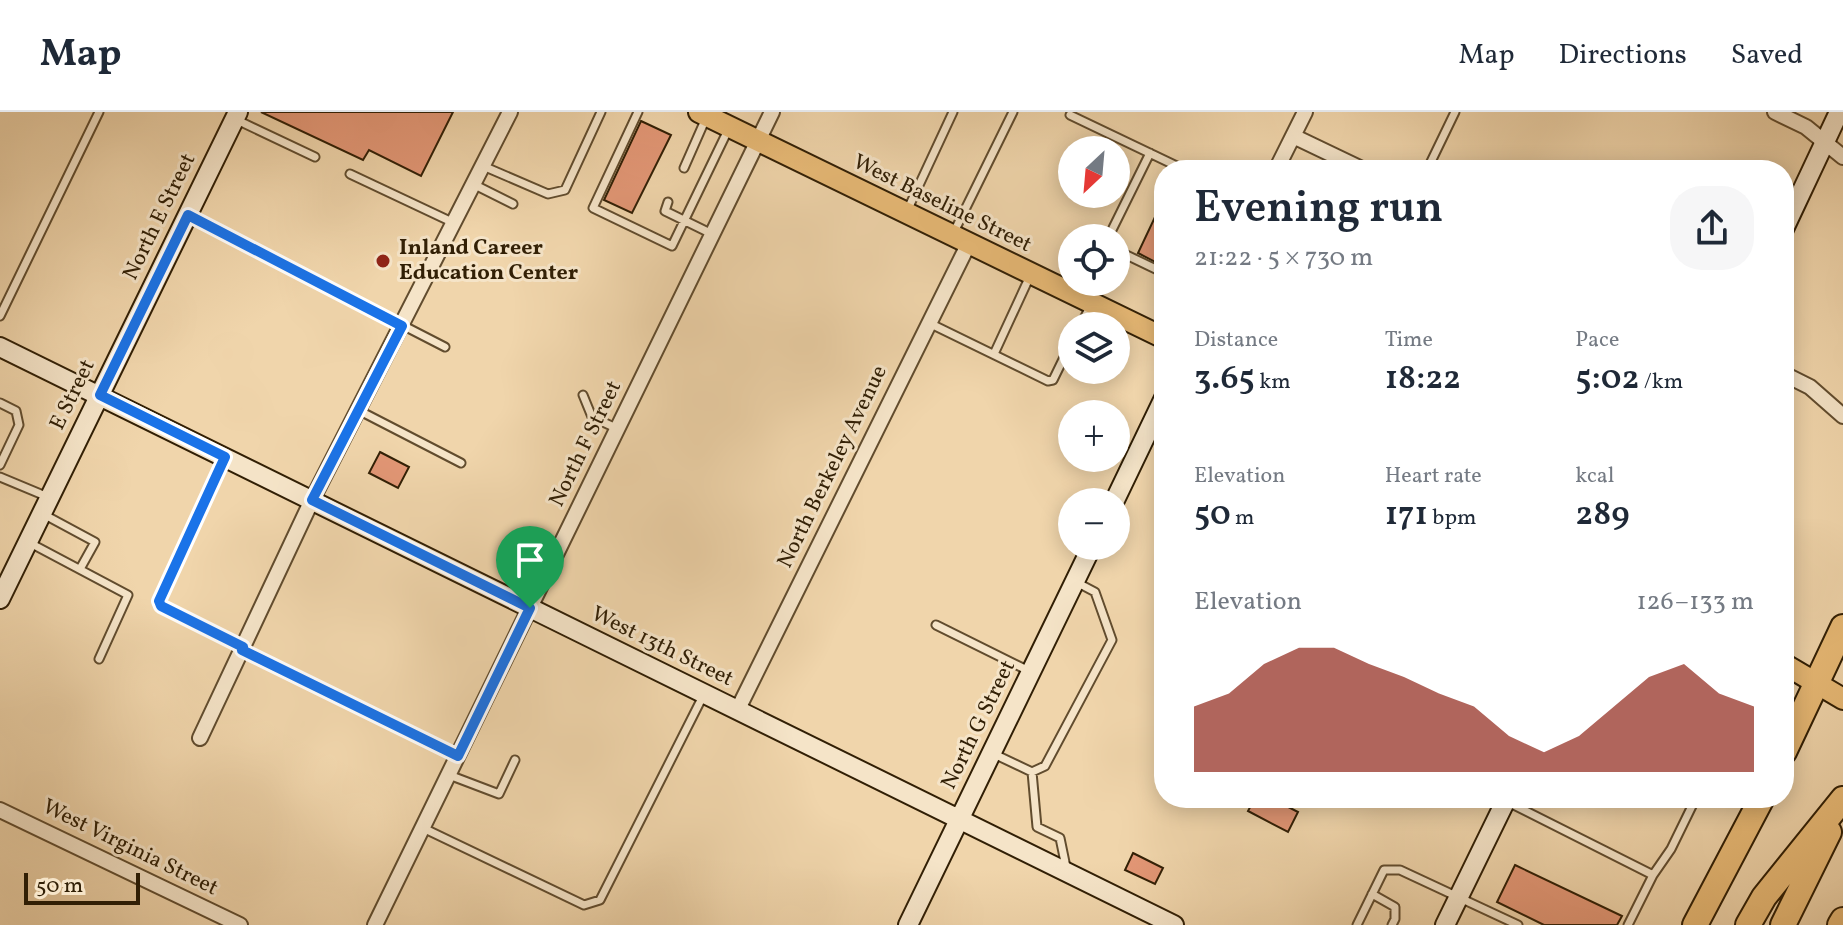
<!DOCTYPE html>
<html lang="en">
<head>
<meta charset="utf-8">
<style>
	:root { --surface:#fff; --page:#f6f6f7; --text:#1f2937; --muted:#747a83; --line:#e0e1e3; --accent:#8f2418 }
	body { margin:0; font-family:Vollkorn,serif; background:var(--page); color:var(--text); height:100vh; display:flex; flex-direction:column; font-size:30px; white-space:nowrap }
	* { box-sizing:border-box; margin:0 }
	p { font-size:26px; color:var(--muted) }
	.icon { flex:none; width:44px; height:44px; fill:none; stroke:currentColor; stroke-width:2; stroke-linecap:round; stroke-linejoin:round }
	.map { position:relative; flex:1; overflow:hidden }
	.panel { position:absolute; left:1154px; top:48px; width:640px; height:648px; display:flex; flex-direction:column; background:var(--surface); border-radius:32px; box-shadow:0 4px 20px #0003 }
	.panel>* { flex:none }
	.needle { width:52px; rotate:206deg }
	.fabs { position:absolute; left:1058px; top:24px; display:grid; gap:16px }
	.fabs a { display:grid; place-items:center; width:72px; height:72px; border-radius:50%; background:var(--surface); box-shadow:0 4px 20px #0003; font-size:40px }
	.scale { position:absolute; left:24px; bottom:20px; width:116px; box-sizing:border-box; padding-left:8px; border:4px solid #311f05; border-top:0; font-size:22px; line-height:28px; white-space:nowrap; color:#311f05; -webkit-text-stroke:6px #f5e4c8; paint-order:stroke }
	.pin { position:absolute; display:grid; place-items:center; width:68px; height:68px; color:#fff; margin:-82px -34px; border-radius:50% 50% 50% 0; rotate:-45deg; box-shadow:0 0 8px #0007 }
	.pin .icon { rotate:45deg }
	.round { display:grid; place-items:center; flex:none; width:84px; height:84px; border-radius:32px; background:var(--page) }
	.summary { display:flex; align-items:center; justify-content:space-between; height:136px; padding:0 40px }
	h1 { font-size:44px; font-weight:600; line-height:60px }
	.stats { display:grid; grid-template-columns:repeat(3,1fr); gap:12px; height:136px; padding:8px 40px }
	.stats div { display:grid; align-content:center }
	.stats b { font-size:34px; font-weight:600 }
	.stats small { font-size:22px; font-weight:400 }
	.stats p { font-size:22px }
	.chart { height:224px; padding:16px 40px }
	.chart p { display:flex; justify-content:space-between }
	.chart svg { width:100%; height:144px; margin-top:8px; fill:var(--accent); opacity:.7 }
	header { display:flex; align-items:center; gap:48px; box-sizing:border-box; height:112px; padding:0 40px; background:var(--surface); border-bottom:2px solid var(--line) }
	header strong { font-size:38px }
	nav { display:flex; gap:44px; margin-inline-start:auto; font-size:28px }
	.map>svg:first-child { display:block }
	.building { fill:#e39776; stroke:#311f05; stroke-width:2 }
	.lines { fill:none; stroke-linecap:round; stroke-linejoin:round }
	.lane-casing { stroke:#614c2e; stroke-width:11 }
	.street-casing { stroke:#614c2e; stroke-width:18 }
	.secondary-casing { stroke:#311f05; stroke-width:22 }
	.primary-casing { stroke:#311f05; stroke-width:24 }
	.highway-casing { stroke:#311f05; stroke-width:28 }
	.lane { stroke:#f5e4c8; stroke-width:7 }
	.street { stroke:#f5e4c8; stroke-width:14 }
	.secondary { stroke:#f5e4c8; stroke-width:18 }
	.primary { stroke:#e8ba76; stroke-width:20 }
	.highway { stroke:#e8ba76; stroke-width:24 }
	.route-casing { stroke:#fff; stroke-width:16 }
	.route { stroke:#1a73e8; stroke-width:10 }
	.poi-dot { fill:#8f2418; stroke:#f5e4c8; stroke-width:3 }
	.labels { text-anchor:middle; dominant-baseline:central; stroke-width:6; stroke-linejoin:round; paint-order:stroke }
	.street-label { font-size:22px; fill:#311f05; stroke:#f5e4c8 }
	.poi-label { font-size:22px; font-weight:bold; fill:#311f05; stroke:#f5e4c8; text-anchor:start }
</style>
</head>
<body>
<header>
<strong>Map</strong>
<nav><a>Map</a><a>Directions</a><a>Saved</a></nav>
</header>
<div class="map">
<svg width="1843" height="813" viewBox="0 0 1843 813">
	<rect width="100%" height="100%" fill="#f0d5ab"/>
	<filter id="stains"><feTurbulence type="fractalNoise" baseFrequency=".0025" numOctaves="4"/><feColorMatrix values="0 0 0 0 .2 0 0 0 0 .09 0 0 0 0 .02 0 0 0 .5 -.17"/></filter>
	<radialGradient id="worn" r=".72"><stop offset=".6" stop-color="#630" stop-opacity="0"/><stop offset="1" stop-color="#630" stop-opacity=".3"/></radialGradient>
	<!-- building -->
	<path class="building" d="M261 0H453L421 64 369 38 363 48Z
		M641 9 671 23 632 101 604 88Z
		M1164 86V136L1157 151 1138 141Z
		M380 340 409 355 398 376 369 361Z
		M1255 686H1271L1298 700 1288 720 1248 699Z
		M1133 741 1163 756 1155 772 1125 758Z
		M1515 753 1622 804 1617 813H1544L1497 790Z"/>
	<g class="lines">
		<!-- lane casing -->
		<g class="lane-casing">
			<path id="lane" d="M638 0 593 96 672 134 729 16
				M1070 3 1185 58
				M237 8 315 45
				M483 54 548 82 565 78 601 0
				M684 56 706 6
				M1427 58 1455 0
				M350 62 454 111
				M473 72 513 92
				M668 90 665 99 712 122
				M907 99 953 0
				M188 103 445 235
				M954 120 1013 0
				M1108 126 1150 41
				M1116 138 1164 161
				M1080 183 1086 170
				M0 204 99 0
				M929 211 1048 269 1053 268 1072 229
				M1080 214 1091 193
				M994 242 1030 164
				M583 283 592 305 616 316
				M0 291 16 299 19 313 0 353
				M358 298 461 351
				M224 346 159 489 161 494 243 535
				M0 365 48 385
				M43 402 95 430 80 457
				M30 431 128 483 99 547
				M936 513 1029 559
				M242 538 458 644
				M994 642 1032 660 1045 654 1112 528 1095 480 1076 470
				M1032 660 1037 715 1060 726 1066 755
				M449 663 499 682 515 648
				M1508 690 1653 763 1628 813
				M423 716 584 793 600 788 703 584
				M1653 763 1671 737 1693 692 1694 686
				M1372 782 1395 795V807L1392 813
				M1357 813 1384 758H1400L1518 813"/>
		</g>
		<!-- street casing -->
		<g class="street-casing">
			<path id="street" d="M1775 0 1806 15 1843 45
				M1293 24 1364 58
				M1276 58 1305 0
				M1784 262 1810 275 1843 304
				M737 599 969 131
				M200 626 312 388 510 0
				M0 698 240 813
				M375 813 772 0"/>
		</g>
		<!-- secondary casing -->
		<g class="secondary-casing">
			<path id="secondary" d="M1784 117 1839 0
				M0 235 1174 813
				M1114 390 1164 286
				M0 487 238 0
				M908 813 1092 434
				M1445 813 1507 686"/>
		</g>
		<!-- primary casing -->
		<g class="primary-casing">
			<path id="primary" d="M699 0 1164 226
				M1784 552 1843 587"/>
		</g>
		<!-- highway casing -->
		<g class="highway-casing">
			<path id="highway" d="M1784 640 1843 515
				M1695 813 1762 686
				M1748 813 1764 785 1843 687
				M1783 813 1829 720
				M1840 813 1843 808"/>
		</g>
		<!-- lane -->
		<use href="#lane" class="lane"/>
		<!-- street -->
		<use href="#street" class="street"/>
		<!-- secondary -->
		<use href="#secondary" class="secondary"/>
		<!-- primary -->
		<use href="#primary" class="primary"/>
		<!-- highway -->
		<use href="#highway" class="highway"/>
	</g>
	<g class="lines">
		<!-- route casing -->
		<g class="route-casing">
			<path id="route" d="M188 103 402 214 312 388 530 496 458 644 242 538 243 535 161 494 159 489 225 345 100 283Z"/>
		</g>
		<!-- route -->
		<use href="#route" class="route"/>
	</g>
	<!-- markers -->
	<circle class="poi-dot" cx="383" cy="149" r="8"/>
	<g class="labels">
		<!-- street labels -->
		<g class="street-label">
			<text transform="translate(942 92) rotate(26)">West Baseline Street</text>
			<text transform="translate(160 105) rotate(-64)">North E Street</text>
			<text transform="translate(73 283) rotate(-64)">E Street</text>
			<text transform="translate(586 332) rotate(-64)">North F Street</text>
			<text transform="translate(833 355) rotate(-64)">North Berkeley Avenue</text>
			<text transform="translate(662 535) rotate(26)">West 13th Street</text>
			<text transform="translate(979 613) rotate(-64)">North G Street</text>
			<text transform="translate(130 736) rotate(26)">West Virginia Street</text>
		</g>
		<!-- poi labels -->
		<g class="poi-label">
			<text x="399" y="136">Inland Career<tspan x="399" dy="25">Education Center</tspan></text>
		</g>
	</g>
	<rect width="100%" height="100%" filter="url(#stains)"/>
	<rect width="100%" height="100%" fill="url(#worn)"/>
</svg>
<div class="fabs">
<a><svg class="needle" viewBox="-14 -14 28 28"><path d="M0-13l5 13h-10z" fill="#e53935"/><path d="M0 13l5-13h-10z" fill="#747a83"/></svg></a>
<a><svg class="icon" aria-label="locate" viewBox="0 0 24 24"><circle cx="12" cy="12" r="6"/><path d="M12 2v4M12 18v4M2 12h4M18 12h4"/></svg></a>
<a><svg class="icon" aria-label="layers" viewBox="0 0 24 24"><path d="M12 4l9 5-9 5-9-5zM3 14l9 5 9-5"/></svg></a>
<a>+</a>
<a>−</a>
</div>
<div class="scale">50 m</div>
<div class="pin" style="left:530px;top:496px;background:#1e9e55"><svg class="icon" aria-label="arrive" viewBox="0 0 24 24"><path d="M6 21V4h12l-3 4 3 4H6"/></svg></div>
<section class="panel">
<div class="summary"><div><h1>Evening run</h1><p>21:22 · 5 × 730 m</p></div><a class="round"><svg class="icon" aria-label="share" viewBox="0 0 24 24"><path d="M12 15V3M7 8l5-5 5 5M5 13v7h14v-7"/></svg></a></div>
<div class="stats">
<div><p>Distance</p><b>3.65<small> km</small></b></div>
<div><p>Time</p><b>18:22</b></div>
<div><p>Pace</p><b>5:02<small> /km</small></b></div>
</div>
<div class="stats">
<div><p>Elevation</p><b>50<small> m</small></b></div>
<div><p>Heart rate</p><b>171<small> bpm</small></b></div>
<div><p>kcal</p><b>289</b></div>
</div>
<div class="chart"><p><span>Elevation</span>126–133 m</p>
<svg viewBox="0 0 160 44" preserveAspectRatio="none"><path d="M0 44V24L10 20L20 11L30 6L40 6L50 11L60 15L70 20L80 24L90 33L100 38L110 33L120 24L130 15L140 11L150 20L160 24V44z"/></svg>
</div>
</section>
</div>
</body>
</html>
